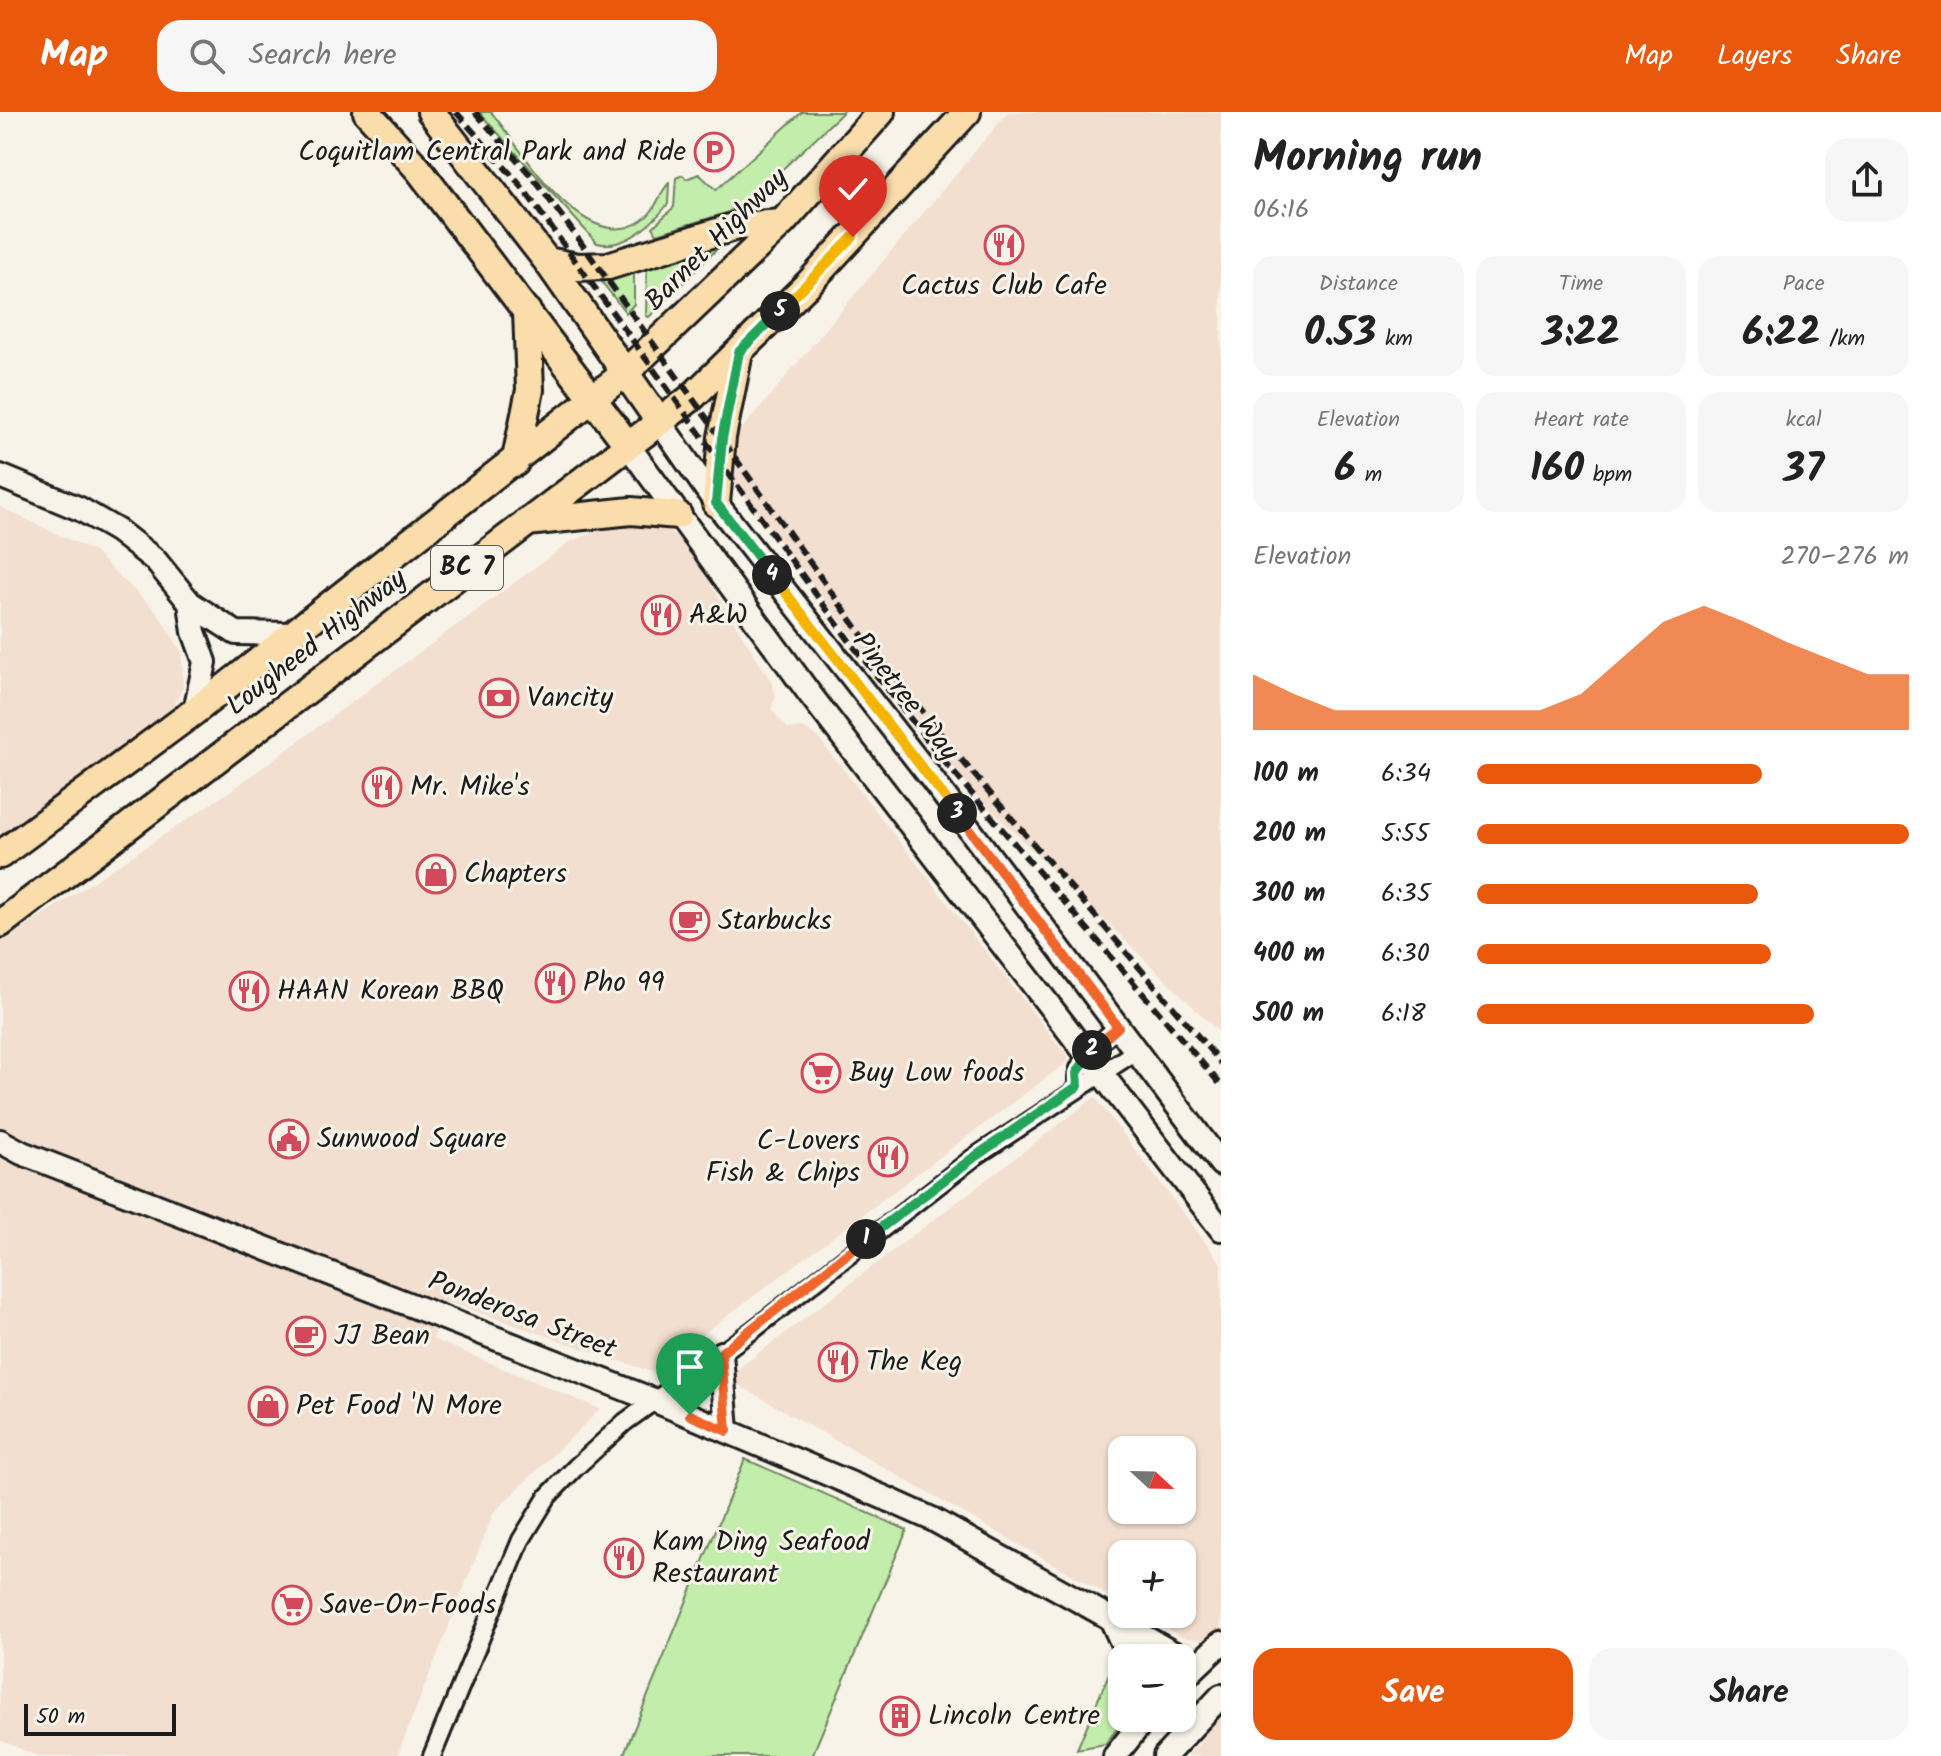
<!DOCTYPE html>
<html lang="en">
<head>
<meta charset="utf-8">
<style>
	:root { --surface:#fff; --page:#f6f6f6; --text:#222; --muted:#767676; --accent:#ea580c }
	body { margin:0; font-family:Kalam,sans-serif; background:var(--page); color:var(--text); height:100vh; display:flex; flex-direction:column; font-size:30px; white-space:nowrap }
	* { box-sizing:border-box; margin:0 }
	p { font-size:26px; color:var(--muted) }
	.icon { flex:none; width:44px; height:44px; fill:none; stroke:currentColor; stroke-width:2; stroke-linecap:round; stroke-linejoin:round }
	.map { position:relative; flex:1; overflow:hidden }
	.drawer { display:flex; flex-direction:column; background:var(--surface); width:720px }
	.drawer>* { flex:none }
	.needle { width:52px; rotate:112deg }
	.tools { position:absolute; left:1108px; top:1324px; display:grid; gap:16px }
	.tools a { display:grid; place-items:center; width:88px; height:88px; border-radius:16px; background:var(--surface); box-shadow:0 2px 6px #0004; font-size:40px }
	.scale { position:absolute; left:24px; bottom:20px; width:152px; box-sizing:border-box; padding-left:8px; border:4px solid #1c1c1c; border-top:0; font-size:22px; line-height:28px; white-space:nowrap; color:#1c1c1c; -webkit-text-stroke:6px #f7f3e8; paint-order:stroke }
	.pin { position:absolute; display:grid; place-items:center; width:68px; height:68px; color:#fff; margin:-82px -34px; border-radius:50% 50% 50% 0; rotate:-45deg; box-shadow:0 0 8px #0007 }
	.pin .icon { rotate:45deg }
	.km { position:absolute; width:40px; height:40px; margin:-20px; border-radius:50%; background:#222; color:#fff; font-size:22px; line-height:40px; text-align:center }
	.round { display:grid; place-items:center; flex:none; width:84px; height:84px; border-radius:24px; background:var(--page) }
	.overview { display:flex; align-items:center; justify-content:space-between; height:136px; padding:0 32px }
	h1 { font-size:44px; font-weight:600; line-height:60px }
	.stats { display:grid; grid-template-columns:repeat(3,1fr); gap:12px; height:136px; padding:8px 32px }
	.stats div { display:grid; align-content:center; border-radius:20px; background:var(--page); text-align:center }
	.stats b { font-size:40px; font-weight:600 }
	.stats small { font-size:22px; font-weight:400 }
	.stats p { font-size:22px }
	.chart { height:224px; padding:16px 32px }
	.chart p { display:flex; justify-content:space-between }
	.chart svg { width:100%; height:144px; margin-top:8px; fill:var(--accent); opacity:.7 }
	.cta { display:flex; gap:16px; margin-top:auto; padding:16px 32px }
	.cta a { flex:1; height:92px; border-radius:24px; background:var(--accent); color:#fff; font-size:32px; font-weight:600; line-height:92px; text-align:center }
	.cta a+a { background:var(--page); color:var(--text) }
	ul { padding:0 32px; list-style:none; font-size:26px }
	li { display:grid; grid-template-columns:128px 96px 1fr; align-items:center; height:60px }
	li i { height:20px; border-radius:10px; background:var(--accent) }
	header { display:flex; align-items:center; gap:48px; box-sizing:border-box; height:112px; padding:0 40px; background:var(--accent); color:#fff }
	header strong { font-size:38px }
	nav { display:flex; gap:44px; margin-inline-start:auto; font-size:28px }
	.search { width:560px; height:72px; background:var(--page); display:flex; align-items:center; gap:20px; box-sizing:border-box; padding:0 28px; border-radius:24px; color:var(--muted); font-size:30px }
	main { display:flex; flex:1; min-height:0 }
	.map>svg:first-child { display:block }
	.built { fill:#f2dfd0; fill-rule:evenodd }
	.green { fill:#c2edaa; stroke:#6f8463; stroke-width:2 }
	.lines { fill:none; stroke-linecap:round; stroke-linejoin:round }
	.street-casing { stroke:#1c1c1c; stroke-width:22 }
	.secondary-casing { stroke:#1c1c1c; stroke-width:28 }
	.primary-casing { stroke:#1c1c1c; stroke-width:32 }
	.street { stroke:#f7f3e8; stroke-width:16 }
	.secondary { stroke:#f7f3e8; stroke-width:22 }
	.primary { stroke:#fbddab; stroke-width:26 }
	.rail { stroke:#1c1c1c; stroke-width:6; stroke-dasharray:12 6; stroke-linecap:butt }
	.split-1-casing { stroke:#fff; stroke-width:16 }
	.split-2-casing { stroke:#fff; stroke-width:16 }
	.split-3-casing { stroke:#fff; stroke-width:16 }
	.split-4-casing { stroke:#fff; stroke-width:16 }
	.split-5-casing { stroke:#fff; stroke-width:16 }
	.split-6-casing { stroke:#fff; stroke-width:16 }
	.split-1 { stroke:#f0652b; stroke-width:10 }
	.split-2 { stroke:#22a559; stroke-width:10 }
	.split-3 { stroke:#f0652b; stroke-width:10 }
	.split-4 { stroke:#f5b400; stroke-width:10 }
	.split-5 { stroke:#22a559; stroke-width:10 }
	.split-6 { stroke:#f5b400; stroke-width:10 }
	.labels { text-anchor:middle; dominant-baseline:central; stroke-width:6; stroke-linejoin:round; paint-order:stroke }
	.shield { fill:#f7f3e8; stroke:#5e5c59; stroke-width:2 }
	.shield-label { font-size:26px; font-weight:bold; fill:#1c1c1c }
	.poi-label { font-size:28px; fill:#1c1c1c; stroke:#f7f3e8; text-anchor:start }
	.street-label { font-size:28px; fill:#1c1c1c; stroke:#f7f3e8 }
</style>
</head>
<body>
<header>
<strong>Map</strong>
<div class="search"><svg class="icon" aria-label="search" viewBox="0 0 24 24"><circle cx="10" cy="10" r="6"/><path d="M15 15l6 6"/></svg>Search here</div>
<nav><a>Map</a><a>Layers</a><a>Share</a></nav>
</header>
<main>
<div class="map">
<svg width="1221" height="1644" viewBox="0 0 1221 1644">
	<rect width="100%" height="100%" fill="#f7f3e8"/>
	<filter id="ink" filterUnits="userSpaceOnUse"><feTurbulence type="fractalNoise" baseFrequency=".0125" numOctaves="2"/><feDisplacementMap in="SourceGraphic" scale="16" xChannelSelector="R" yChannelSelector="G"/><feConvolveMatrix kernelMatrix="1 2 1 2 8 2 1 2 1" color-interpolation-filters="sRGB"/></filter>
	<g filter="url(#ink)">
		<!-- built -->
		<path class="built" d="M1008 0H1221V922L974 681 716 348Z
			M0 395 93 439 157 500 182 540 183 576 168 605 0 722Z
			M619 410 664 415 684 430 771 569 776 584 771 597 788 617 803 616 817 624 1070 948 652 1260 448 1190 433 1227 600 1297 494 1400 397 1644H37L0 1628V831L232 678 570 430Z
			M1095 985 1221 1151V1524L1205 1529 1181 1525 1141 1502H1182V1442H1122V1491L726 1266ZM1122 1338H1182V1398H1122Z
			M1221 1596V1644H1187L1205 1625 1211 1606Z"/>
		<!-- green -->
		<path class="green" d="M479 0H491C522 37 584 146 641 109 657 99 658 82 669 71L668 92C652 112 625 138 597 131Z
			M802 0H843L749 89 726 101 657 122 653 115 674 95 676 66 683 63 686 67 699 62 716 78Z
			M722 132 649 205 646 204 647 156Z
			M634 159V192L626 201 601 169Z
			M745 1347 907 1418 812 1644H623Z
			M1117 1543 1122 1555V1606H1126L1105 1632 1077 1637Z"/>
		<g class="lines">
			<!-- street casing -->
			<g class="street-casing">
				<path id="street" d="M1078 974C1071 949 1102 929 1118 915
					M432 1644 521 1428 548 1384 576 1355 625 1310 753 1218 973 1046 1136 939"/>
			</g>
			<!-- secondary casing -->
			<g class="secondary-casing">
				<path id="secondary" d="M659 309 716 391 928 662 1221 1052
					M627 332 809 581 1221 1117
					M0 364 80 397 118 419 155 448 190 491 236 521 294 522
					M190 491 194 520 205 550 195 599
					M0 1029 22 1041 656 1289 885 1386 932 1407 1182 1546
					M721 1241 727 1319
					M1111 1507 1129 1546
					M1182 1568 1221 1531
					M1115 1644 1145 1606
					M1165 1644 1221 1584"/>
			</g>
			<!-- primary casing -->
			<g class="primary-casing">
				<path id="primary" d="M367 0 419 58 627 332
					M431 0 547 149 659 309
					M547 149 578 155 608 154 737 114 782 111
					M515 351 530 278 527 199
					M716 391 722 325 739 240
					M527 410 631 399 678 403
					M0 743 195 599 625 261 782 111 881 0
					M0 812 691 286 808 172 967 0"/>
			</g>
			<!-- street -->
			<use href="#street" class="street"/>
			<!-- secondary -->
			<use href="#secondary" class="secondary"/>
			<!-- primary -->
			<use href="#primary" class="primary"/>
			<!-- rail -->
			<path class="rail" d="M456 0 522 75 851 531 943 648 1221 973
				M475 0 534 67 574 121 862 523 954 639 1221 951"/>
		</g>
	</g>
	<g class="lines" filter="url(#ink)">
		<!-- split-1 casing -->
		<g class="split-1-casing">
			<path id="split-1" d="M690 1303 727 1319 721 1241 866 1127"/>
		</g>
		<!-- split-2 casing -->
		<g class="split-2-casing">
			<path id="split-2" d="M866 1127 973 1046 1078 974 1077 961 1092 938"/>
		</g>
		<!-- split-3 casing -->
		<g class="split-3-casing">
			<path id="split-3" d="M957 701 1118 915 1092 938"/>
		</g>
		<!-- split-4 casing -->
		<g class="split-4-casing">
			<path id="split-4" d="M772 463 957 701"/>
		</g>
		<!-- split-5 casing -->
		<g class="split-5-casing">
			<path id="split-5" d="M772 463 716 391 722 327 739 240 780 199"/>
		</g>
		<!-- split-6 casing -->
		<g class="split-6-casing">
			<path id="split-6" d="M780 199 853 125"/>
		</g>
		<!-- split-1 -->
		<use href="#split-1" class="split-1"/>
		<!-- split-2 -->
		<use href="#split-2" class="split-2"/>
		<!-- split-3 -->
		<use href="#split-3" class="split-3"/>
		<!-- split-4 -->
		<use href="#split-4" class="split-4"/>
		<!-- split-5 -->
		<use href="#split-5" class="split-5"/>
		<!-- split-6 -->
		<use href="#split-6" class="split-6"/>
	</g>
	<!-- icons -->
	<defs>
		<g id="parking-ring" transform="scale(2)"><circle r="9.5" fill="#f7f3e8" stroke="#d1495b" stroke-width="1.5"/><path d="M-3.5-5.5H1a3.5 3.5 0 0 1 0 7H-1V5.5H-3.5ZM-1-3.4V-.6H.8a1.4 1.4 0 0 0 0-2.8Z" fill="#d1495b"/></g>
		<g id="restaurant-ring" transform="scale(2)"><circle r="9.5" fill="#f7f3e8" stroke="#d1495b" stroke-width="1.5"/><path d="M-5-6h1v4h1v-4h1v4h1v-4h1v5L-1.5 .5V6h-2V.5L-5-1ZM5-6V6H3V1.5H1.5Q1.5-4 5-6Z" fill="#d1495b"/></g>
		<g id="bank-ring" transform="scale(2)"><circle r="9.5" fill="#f7f3e8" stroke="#d1495b" stroke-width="1.5"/><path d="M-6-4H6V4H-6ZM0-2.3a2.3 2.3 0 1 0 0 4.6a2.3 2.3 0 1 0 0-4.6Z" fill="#d1495b"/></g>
		<g id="shop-ring" transform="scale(2)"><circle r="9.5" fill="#f7f3e8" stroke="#d1495b" stroke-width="1.5"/><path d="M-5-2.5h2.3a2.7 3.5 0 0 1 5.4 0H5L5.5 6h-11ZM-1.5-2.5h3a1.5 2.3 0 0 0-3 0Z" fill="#d1495b"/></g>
		<g id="cafe-ring" transform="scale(2)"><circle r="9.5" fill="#f7f3e8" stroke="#d1495b" stroke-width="1.5"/><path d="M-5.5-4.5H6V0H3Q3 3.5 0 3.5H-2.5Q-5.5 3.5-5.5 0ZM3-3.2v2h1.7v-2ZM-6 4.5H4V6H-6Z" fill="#d1495b"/></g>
		<g id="supermarket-ring" transform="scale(2)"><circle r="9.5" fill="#f7f3e8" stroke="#d1495b" stroke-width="1.5"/><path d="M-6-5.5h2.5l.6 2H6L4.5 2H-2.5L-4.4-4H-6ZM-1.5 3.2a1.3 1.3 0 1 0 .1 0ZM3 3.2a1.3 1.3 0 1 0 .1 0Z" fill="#d1495b"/></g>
		<g id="civic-ring" transform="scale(2)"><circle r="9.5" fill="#f7f3e8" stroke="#d1495b" stroke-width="1.5"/><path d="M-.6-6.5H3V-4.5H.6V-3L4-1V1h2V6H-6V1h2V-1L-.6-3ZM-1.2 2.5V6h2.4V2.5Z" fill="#d1495b"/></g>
		<g id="building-ring" transform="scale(2)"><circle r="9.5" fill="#f7f3e8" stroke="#d1495b" stroke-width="1.5"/><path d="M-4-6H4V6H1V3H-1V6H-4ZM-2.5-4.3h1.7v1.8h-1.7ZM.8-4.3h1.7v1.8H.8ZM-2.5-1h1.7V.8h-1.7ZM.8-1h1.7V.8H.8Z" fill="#d1495b"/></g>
	</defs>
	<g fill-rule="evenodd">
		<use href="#parking-ring" x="714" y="40"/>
		<use href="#restaurant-ring" x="1004" y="133"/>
		<use href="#restaurant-ring" x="661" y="503"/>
		<use href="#bank-ring" x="499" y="586"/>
		<use href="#restaurant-ring" x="382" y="675"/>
		<use href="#shop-ring" x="436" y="762"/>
		<use href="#cafe-ring" x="690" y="809"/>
		<use href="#restaurant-ring" x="555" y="871"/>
		<use href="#restaurant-ring" x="249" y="879"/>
		<use href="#supermarket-ring" x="821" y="961"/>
		<use href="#civic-ring" x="289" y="1027"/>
		<use href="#restaurant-ring" x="888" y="1045"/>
		<use href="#cafe-ring" x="306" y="1224"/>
		<use href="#restaurant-ring" x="838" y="1250"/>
		<use href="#shop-ring" x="268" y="1294"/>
		<use href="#restaurant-ring" x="624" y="1446"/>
		<use href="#supermarket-ring" x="292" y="1493"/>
		<use href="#building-ring" x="900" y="1604"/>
	</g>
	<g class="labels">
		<!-- shield labels -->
		<rect class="shield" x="431" y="434" width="72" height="44" rx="6"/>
		<g class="shield-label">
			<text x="467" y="456">BC 7</text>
		</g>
		<!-- poi labels -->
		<g class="poi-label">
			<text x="686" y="40" text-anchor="end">Coquitlam Central Park and Ride</text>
			<text x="1004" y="174" text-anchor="middle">Cactus Club Cafe</text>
			<text x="689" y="503">A&amp;W</text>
			<text x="527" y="586">Vancity</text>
			<text x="410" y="675">Mr. Mike's</text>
			<text x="464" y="762">Chapters</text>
			<text x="718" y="809">Starbucks</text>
			<text x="583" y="871">Pho 99</text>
			<text x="277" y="879">HAAN Korean BBQ</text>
			<text x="849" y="961">Buy Low foods</text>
			<text x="317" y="1027">Sunwood Square</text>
			<text x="860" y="1029" text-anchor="end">C-Lovers<tspan x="860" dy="32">Fish &amp; Chips</tspan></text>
			<text x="334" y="1224">JJ Bean</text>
			<text x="866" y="1250">The Keg</text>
			<text x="296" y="1294">Pet Food 'N More</text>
			<text x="652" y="1430">Kam Ding Seafood<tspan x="652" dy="32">Restaurant</tspan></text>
			<text x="320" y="1493">Save-On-Foods</text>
			<text x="928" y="1604">Lincoln Centre</text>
		</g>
		<!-- street labels -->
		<g class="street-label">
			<text transform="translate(717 128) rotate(-45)">Barnet Highway</text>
			<text transform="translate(317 531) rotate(-38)">Lougheed Highway</text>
			<text transform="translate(905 585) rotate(52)">Pinetree Way</text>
			<text transform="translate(522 1204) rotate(21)">Ponderosa Street</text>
		</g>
	</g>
</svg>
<div class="tools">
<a><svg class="needle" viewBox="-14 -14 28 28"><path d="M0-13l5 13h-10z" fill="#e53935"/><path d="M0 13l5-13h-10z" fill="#767676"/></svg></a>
<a>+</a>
<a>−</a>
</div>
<div class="scale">50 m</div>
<div class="pin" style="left:690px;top:1303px;background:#1e9e55"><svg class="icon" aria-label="arrive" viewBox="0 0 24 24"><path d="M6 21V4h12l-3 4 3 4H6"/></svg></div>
<div class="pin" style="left:853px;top:125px;background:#d93025"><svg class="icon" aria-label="check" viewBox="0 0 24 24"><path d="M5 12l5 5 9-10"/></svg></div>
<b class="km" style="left:866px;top:1127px">1</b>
<b class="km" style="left:1092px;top:938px">2</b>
<b class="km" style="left:957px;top:701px">3</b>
<b class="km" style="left:772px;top:463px">4</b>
<b class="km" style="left:780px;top:199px">5</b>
</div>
<section class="drawer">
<div class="overview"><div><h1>Morning run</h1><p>06:16</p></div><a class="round"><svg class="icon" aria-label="share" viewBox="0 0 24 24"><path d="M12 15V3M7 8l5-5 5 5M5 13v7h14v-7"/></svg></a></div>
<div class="stats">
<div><p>Distance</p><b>0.53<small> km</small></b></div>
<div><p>Time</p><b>3:22</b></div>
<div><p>Pace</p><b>6:22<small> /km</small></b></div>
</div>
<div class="stats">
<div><p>Elevation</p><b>6<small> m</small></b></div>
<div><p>Heart rate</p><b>160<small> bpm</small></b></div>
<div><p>kcal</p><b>37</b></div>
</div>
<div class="chart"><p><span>Elevation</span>270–276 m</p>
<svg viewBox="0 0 160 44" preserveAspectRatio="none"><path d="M0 44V27L10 33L20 38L30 38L40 38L50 38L60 38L70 38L80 33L90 22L100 11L110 6L120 11L130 17L140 22L150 27L160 27V44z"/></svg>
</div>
<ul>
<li><b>100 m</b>6:34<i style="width:66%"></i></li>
<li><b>200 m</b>5:55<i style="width:100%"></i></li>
<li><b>300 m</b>6:35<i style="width:65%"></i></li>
<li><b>400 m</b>6:30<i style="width:68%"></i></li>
<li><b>500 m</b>6:18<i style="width:78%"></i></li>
</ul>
<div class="cta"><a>Save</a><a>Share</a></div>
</section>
</main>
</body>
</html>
